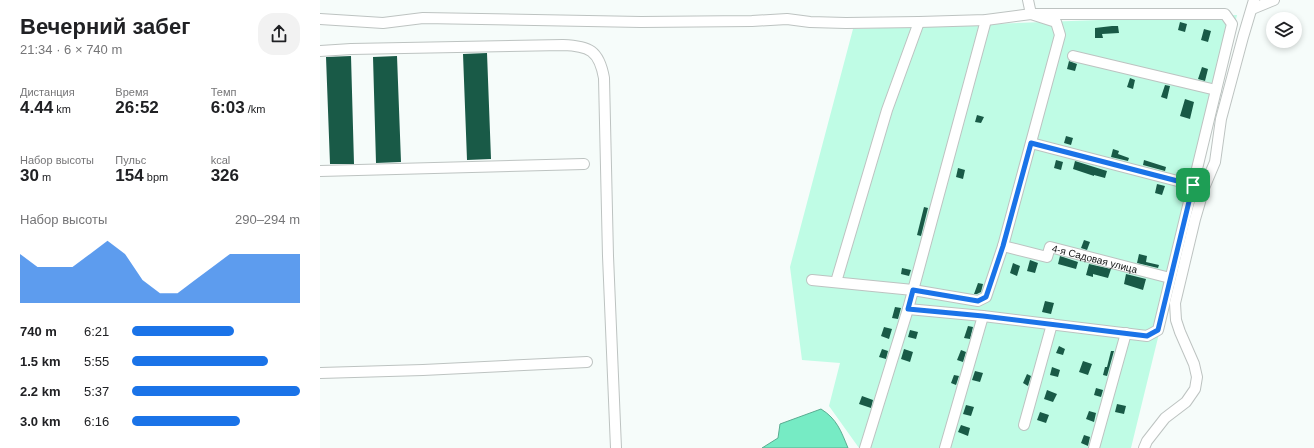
<!DOCTYPE html>
<html lang="ru">
<head>
<meta charset="utf-8">
<style>
	:root { --surface:#fff; --page:#f2f2f2; --text:#202124; --muted:#757577; --accent:#1a73e8 }
	body { margin:0; font-family:Helvetica,sans-serif; background:var(--page); color:var(--text); height:100vh; display:flex; flex-direction:column; font-size:15px; white-space:nowrap }
	* { box-sizing:border-box; margin:0 }
	p { font-size:13px; color:var(--muted) }
	.icon { flex:none; width:22px; height:22px; fill:none; stroke:currentColor; stroke-width:2; stroke-linecap:round; stroke-linejoin:round }
	.map { position:relative; flex:1; overflow:hidden }
	.side { display:flex; flex-direction:column; background:var(--surface); width:320px }
	.side>* { flex:none }
	.controls { position:absolute; left:946px; top:12px; display:grid; gap:8px }
	.controls a { display:grid; place-items:center; width:36px; height:36px; border-radius:50%; background:var(--surface); box-shadow:0 2px 6px #0003; font-size:20px }
	.pin { position:absolute; display:grid; place-items:center; width:34px; height:34px; color:#fff; margin:-17px; border-radius:8px; box-shadow:0 2px 6px #0006 }
	.round { display:grid; place-items:center; flex:none; width:42px; height:42px; border-radius:16px; background:var(--page) }
	.headline { display:flex; align-items:center; justify-content:space-between; height:68px; padding:0 20px }
	h1 { font-size:22px; font-weight:800; line-height:30px }
	.stats { display:grid; grid-template-columns:repeat(3,1fr); gap:6px; height:68px; padding:4px 20px }
	.stats div { display:grid; align-content:center }
	.stats b { font-size:17px; font-weight:800 }
	.stats small { font-size:11px; font-weight:400 }
	.stats p { font-size:11px }
	.chart { height:112px; padding:8px 20px }
	.chart p { display:flex; justify-content:space-between }
	.chart svg { width:100%; height:72px; margin-top:4px; fill:var(--accent); opacity:.7 }
	ul { padding:0 20px; list-style:none; font-size:13px }
	li { display:grid; grid-template-columns:64px 48px 1fr; align-items:center; height:30px }
	li i { height:10px; border-radius:5px; background:var(--accent) }
	main { display:flex; flex:1; min-height:0 }
	.map>svg:first-child { display:block }
	.green { fill:#bffce5 }
	.water { fill:#76ebc4; stroke:#5aac91 }
	.building { fill:#195a47 }
	.lines { fill:none; stroke-linecap:round; stroke-linejoin:round }
	.minor-casing { stroke:#bdc3c1; stroke-width:12 }
	.minor { stroke:#fff; stroke-width:10 }
	.route-casing { stroke:#fff; stroke-width:8 }
	.route { stroke:#1a73e8; stroke-width:5 }
	.labels { text-anchor:middle; dominant-baseline:central; stroke-width:4; stroke-linejoin:round; paint-order:stroke }
	.street-label { font-size:10px; fill:#171919; stroke:#fff }
</style>
</head>
<body>
<main>
<section class="side">
<div class="headline"><div><h1>Вечерний забег</h1><p>21:34 · 6 × 740 m</p></div><a class="round"><svg class="icon" aria-label="share" viewBox="0 0 24 24"><path d="M12 15V3M7 8l5-5 5 5M5 13v7h14v-7"/></svg></a></div>
<div class="stats">
<div><p>Дистанция</p><b>4.44<small> km</small></b></div>
<div><p>Время</p><b>26:52</b></div>
<div><p>Темп</p><b>6:03<small> /km</small></b></div>
</div>
<div class="stats">
<div><p>Набор высоты</p><b>30<small> m</small></b></div>
<div><p>Пульс</p><b>154<small> bpm</small></b></div>
<div><p>kcal</p><b>326</b></div>
</div>
<div class="chart"><p><span>Набор высоты</span>290–294 m</p>
<svg viewBox="0 0 160 44" preserveAspectRatio="none"><path d="M0 44V14L10 22L20 22L30 22L40 14L50 6L60 14L70 30L80 38L90 38L100 30L110 22L120 14L130 14L140 14L150 14L160 14V44z"/></svg>
</div>
<ul>
<li><b>740 m</b>6:21<i style="width:61%"></i></li>
<li><b>1.5 km</b>5:55<i style="width:81%"></i></li>
<li><b>2.2 km</b>5:37<i style="width:100%"></i></li>
<li><b>3.0 km</b>6:16<i style="width:64%"></i></li>
</ul>
</section>
<div class="map">
<svg width="994" height="448" viewBox="0 0 994 448">
	<rect width="100%" height="100%" fill="#f6fcfa"/>
	<!-- green -->
	<path class="green" d="M917 15 811 448H539L509 406 520 363 482 360 470 267 533 29Z"/>
	<!-- water -->
	<path class="water" d="M501 409C517 419 521 431 528 448H442L458 438 460 424Z"/>
	<!-- building -->
	<path class="building" d="M860 22 867 24 865 32 858 30Z
		M792 26H798L799 33 782 34 783 38H775V28Z
		M884 29 891 31 888 42 881 40Z
		M167 53 171 159 147 160 143 54Z
		M31 56 34 164H10L6 57Z
		M77 56 81 162 56 163 53 57Z
		M749 61 757 64 755 71 747 69Z
		M882 67 888 69 885 81 878 79Z
		M810 78 815 80 813 89 807 87Z
		M845 85 850 86 847 99 841 97Z
		M865 99 874 102 870 119 860 116Z
		M657 115 664 117 661 123 655 122Z
		M746 136 753 138 751 145 744 143Z
		M793 149 799 151 798 154 809 158 808 161 791 157Z
		M736 160 743 162 741 170 734 168Z
		M824 160 846 167 845 171 823 165Z
		M755 161 787 171 785 178 774 175V176L753 169Z
		M638 168 645 170 643 179 636 177Z
		M837 184 845 186 842 195 835 193Z
		M604 207 608 208 601 236 597 235Z
		M764 240 770 242 767 250 761 248Z
		M819 254 827 256 826 262 839 265 838 268 817 263Z
		M740 256 758 262 756 269 738 264Z
		M710 260 718 263 715 273 707 271Z
		M693 263 700 266 697 276 690 273Z
		M769 264 791 269 788 278 773 274V277L766 275Z
		M582 268 591 270 589 276 581 274Z
		M806 274 826 279 823 290 804 284Z
		M658 283 663 284 661 292 657 294H654Z
		M725 301 734 303 731 314 722 312Z
		M575 307 581 308 578 319 572 318Z
		M648 326 653 327 650 339 644 338Z
		M564 327 572 329 569 339 561 336Z
		M590 330 598 332 596 339 588 337Z
		M739 346 745 349 743 355 736 353Z
		M562 349 568 351 566 359 559 357Z
		M584 349 593 352 590 362 581 359Z
		M641 350 646 352 643 362 637 360Z
		M791 351H794L787 376 783 375 785 367H787Z
		M763 361 772 364 768 375 759 372Z
		M732 367 740 370 738 377 730 375Z
		M655 371 663 373 660 382 652 380Z
		M707 374 711 376 708 386 703 383Z
		M634 375 639 376 636 385 631 383Z
		M776 388 783 390 781 397 774 395Z
		M727 390 737 394 733 402 724 399Z
		M542 396 553 400 551 408 539 404Z
		M797 404 806 406 804 414 795 412Z
		M646 405 654 407 651 416 643 414Z
		M769 411 776 413 774 422 766 419Z
		M720 412 729 415 726 423 717 420Z
		M641 425 650 428 648 436 638 432Z
		M764 435 770 437 768 446 761 443Z"/>
	<g class="lines">
		<!-- minor casing -->
		<g class="minor-casing">
			<g id="minor">
				<path d="M932 9 954 0"/>
				<path d="M0 19 63 23 103 18 321 22 432 21 467 19 490 22 526 23 599 22 666 20 711 14 736 22 740 35 683 246 666 297 658 301 593 290 492 280"/>
				<path d="M0 51 31 49 243 45C269 46 279 50 284 78L288 256 296 448"/>
				<path d="M753 56 896 90"/>
				<path d="M711 143 873 185"/>
				<path d="M0 171 264 164"/>
				<path id="s1" d="M683 246 727 257 730 247 850 278"/>
				<path d="M516 282 567 110 599 22"/>
				<path d="M588 309 663 316 827 336 838 330 912 24 905 14H711L708 0"/>
				<path d="M0 373 103 370 267 362"/>
				<path d="M704 425 732 324"/>
				<path d="M545 448 588 309 666 20"/>
				<path d="M625 448 663 316"/>
				<path d="M774 448 806 333"/>
				<path d="M824 448 827 441 845 418 866 402 875 389 877 377 874 364 860 332 856 320 855 303 875 219 884 188 895 162 901 119 923 37 934 0"/>
			</g>
		</g>
		<!-- minor -->
		<use href="#minor" class="minor"/>
	</g>
	<g class="lines">
		<!-- route casing -->
		<g class="route-casing">
			<path id="route" d="M711 143 873 185 838 330 827 336 663 316 588 309 593 290 658 301 666 297 683 246Z"/>
		</g>
		<!-- route -->
		<use href="#route" class="route"/>
	</g>
	<g class="labels">
		<!-- street labels -->
		<g class="street-label">
			<text stroke="none"><textPath href="#s1" startOffset="102">4-я Садовая улица</textPath></text>
		</g>
	</g>
</svg>
<div class="controls">
<a><svg class="icon" aria-label="layers" viewBox="0 0 24 24"><path d="M12 4l9 5-9 5-9-5zM3 14l9 5 9-5"/></svg></a>
</div>
<div class="pin" style="left:873px;top:185px;background:#1e9e55"><svg class="icon" aria-label="arrive" viewBox="0 0 24 24"><path d="M6 21V4h12l-3 4 3 4H6"/></svg></div>
</div>
</main>
</body>
</html>
